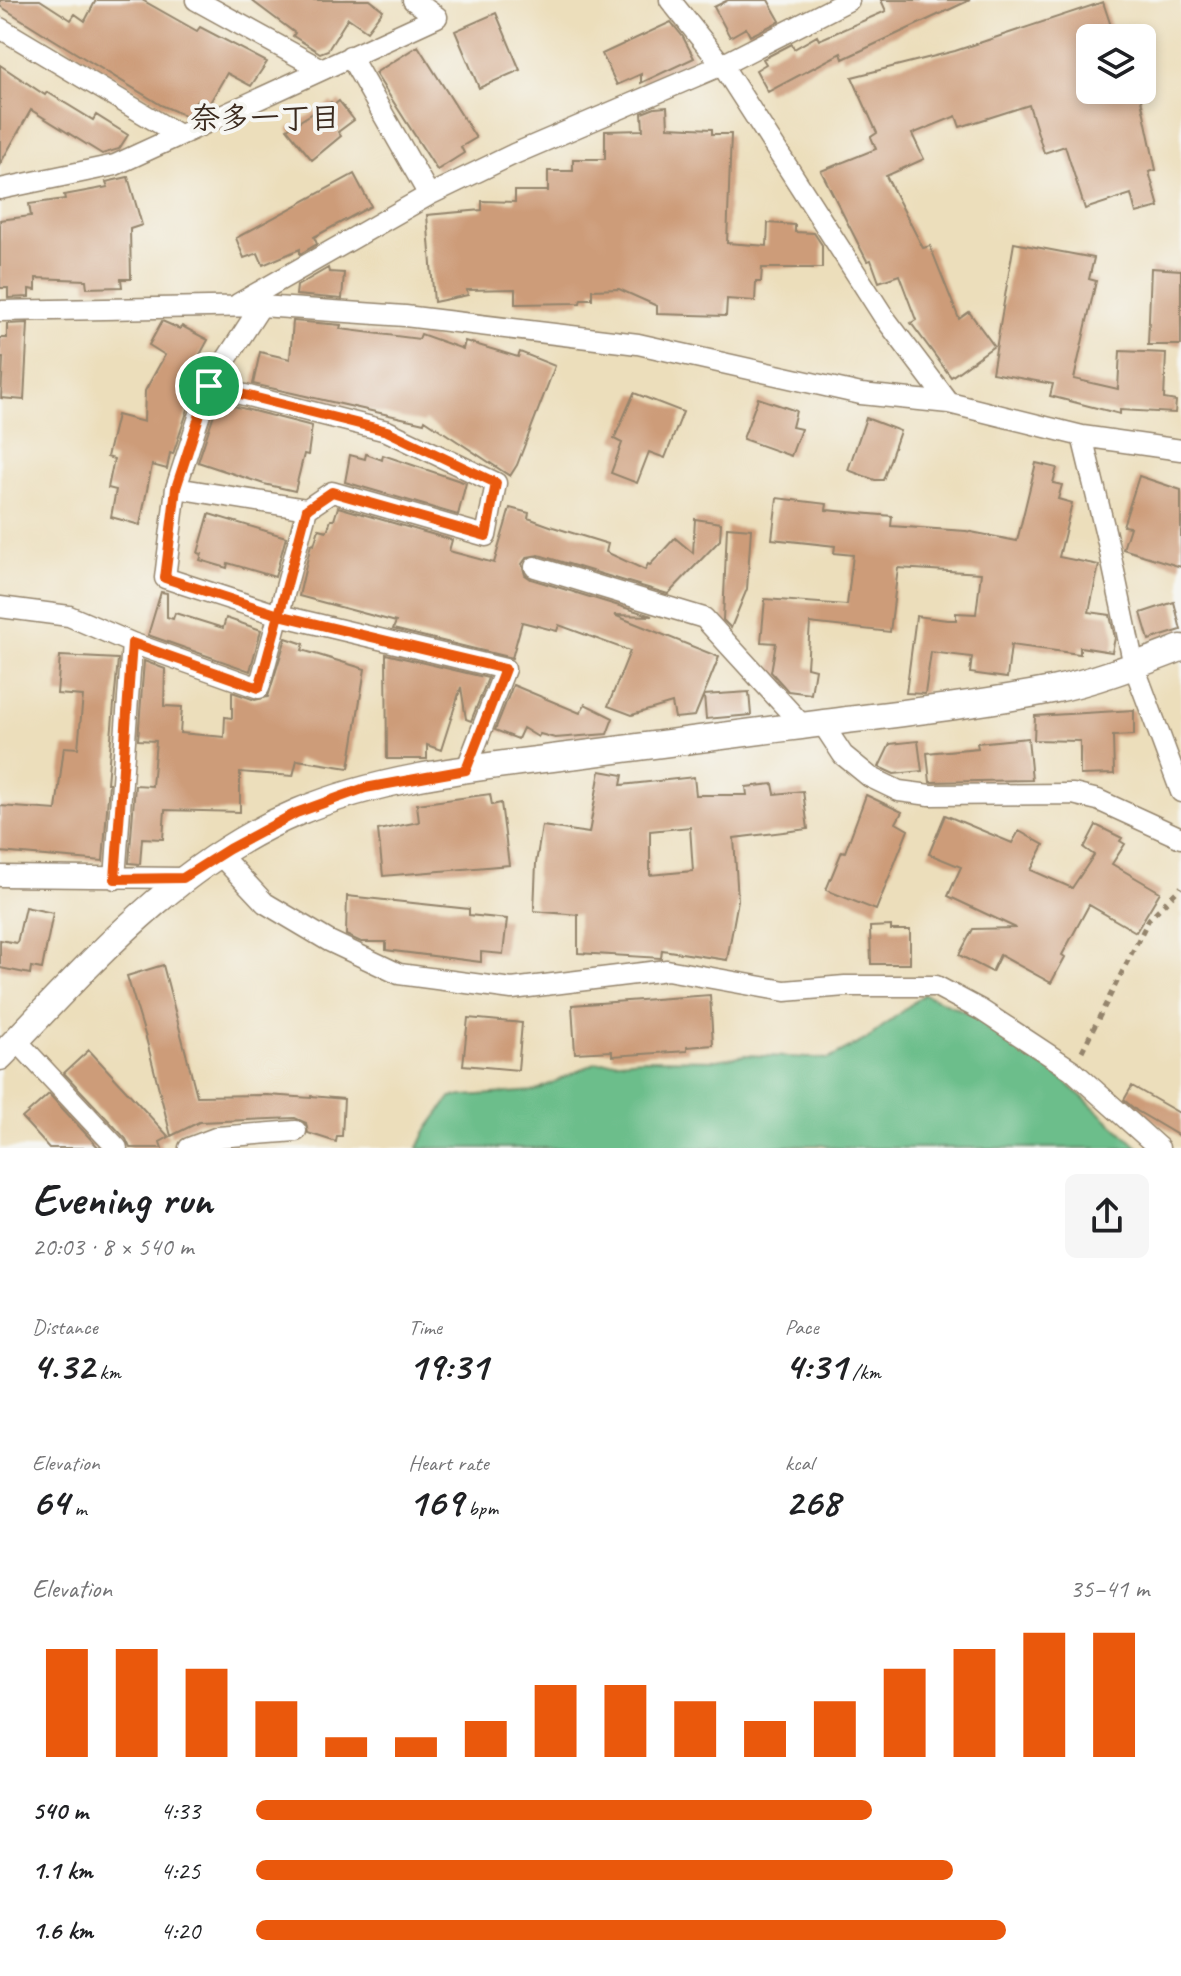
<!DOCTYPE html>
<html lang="en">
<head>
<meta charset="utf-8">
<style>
	:root { --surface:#fff; --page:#f6f6f6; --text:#202124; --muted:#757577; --accent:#ea580c }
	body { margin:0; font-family:Caveat,"Klee One",sans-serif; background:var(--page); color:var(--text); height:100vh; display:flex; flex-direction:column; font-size:30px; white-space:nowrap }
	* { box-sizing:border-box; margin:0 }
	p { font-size:26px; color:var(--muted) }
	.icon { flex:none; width:44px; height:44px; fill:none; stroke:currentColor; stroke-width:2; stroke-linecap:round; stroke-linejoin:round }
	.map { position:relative; height:1148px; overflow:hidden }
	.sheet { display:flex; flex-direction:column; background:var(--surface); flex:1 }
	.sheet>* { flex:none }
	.fabs { position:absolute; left:1076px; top:24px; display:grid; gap:16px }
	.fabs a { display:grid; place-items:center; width:80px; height:80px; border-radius:12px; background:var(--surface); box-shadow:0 4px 12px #0003; font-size:40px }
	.pin { position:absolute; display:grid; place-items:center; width:68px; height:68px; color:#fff; margin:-34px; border:4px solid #fff; border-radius:50%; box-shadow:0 2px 8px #0007 }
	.round { display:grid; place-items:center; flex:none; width:84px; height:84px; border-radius:12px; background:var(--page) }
	.head { display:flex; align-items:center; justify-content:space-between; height:136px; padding:0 32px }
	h1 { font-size:44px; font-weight:700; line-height:60px }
	.stats { display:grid; grid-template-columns:repeat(3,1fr); gap:12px; height:136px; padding:8px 32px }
	.stats div { display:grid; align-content:center }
	.stats b { font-size:40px; font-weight:700 }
	.stats small { font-size:22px; font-weight:400 }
	.stats p { font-size:22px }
	.chart { height:224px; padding:16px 32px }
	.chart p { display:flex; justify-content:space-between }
	.chart svg { width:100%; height:144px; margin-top:8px; stroke:var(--accent); stroke-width:6 }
	ul { padding:0 32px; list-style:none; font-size:26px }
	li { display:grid; grid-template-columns:128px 96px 1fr; align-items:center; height:60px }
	li i { height:20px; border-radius:10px; background:var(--accent) }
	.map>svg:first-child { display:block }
	.forest { fill:#6cbe8b; stroke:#547454; stroke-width:2 }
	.building { fill:#cd9c79; fill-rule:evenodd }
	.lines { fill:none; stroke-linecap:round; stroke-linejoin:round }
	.minor-casing { stroke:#94846c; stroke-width:23 }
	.tertiary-casing { stroke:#94846c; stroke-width:29 }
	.path { stroke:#94846c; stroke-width:5; stroke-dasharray:6 6; stroke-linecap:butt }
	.minor { stroke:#fff; stroke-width:20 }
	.tertiary { stroke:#fff; stroke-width:26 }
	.route-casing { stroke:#fff; stroke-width:16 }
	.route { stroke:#ea580c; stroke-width:10 }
	.labels { text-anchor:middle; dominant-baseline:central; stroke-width:8; stroke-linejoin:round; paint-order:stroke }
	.neighbourhood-label { font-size:30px; font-weight:bold; fill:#3b2a1e; stroke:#f6f6f2 }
</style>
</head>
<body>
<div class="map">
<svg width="1181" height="1148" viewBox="0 0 1181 1148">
	<rect width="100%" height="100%" fill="#f6f6f2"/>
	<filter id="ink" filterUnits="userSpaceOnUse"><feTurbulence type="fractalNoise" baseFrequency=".0125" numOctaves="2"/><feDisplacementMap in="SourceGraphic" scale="16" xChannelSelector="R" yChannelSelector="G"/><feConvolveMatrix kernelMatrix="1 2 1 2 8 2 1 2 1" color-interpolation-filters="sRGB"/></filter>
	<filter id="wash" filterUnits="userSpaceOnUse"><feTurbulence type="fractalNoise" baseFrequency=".006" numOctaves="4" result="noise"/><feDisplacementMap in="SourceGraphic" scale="32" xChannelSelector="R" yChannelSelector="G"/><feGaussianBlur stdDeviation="1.8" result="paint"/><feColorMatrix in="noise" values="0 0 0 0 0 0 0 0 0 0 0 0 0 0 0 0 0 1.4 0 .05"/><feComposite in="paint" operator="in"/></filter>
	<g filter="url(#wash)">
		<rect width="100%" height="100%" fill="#ecdebb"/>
		<!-- forest -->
		<path class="forest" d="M924 994 973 1015 1040 1059 1139 1148H837L820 1145 728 1148H418L426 1131 451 1097 535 1091 595 1063 643 1059 717 1060 745 1055 829 1059 867 1039Z"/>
		<g id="blocks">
			<!-- building -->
			<path class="building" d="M0 0H40L71 20 75 14 85 21 96 0H142L197 31 200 27 267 62 251 86 227 73 208 106 197 100 186 116 161 105 43 33 0 6Z
				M251 0H370L383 10 367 31 348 18 328 50 320 53 293 36 295 33Z
				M728 0H768L780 21 750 36 746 28 730 37 714 7Z
				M881 0H970L843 59 841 53 768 92 756 70 766 64 763 59 792 44 794 49 817 36 819 40 886 11Z
				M1103 2 1115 38H1090V90H1139L1156 170 1149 172 1159 207 1136 213 1131 194 1085 209 1065 146 1044 153 1029 105 960 127 956 116 912 134 924 159 886 176 923 248 930 246 959 319 969 312 994 346 951 377 911 323 916 320 899 275 879 282 871 260 867 261 821 171 876 149 871 137 877 133 852 77 955 51Z
				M496 13 520 70 479 88 455 31Z
				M671 22 683 37 694 58 641 83V74L617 85 602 54Z
				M418 46 476 138 461 147 464 153 437 170 375 73Z
				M0 65 45 95 47 92 93 120 96 115 128 135 119 149 102 154 31 110 0 164Z
				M339 101 354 120 338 132 341 136 312 160 287 129 331 102 334 105Z
				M667 107 668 127 712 129V134H731L727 243 767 246 768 223 795 225V232L814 233 822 245V268H762L761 282H756L755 301 727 299 726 316 657 314V306L619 289 592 290V299H581L580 303 515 304V289L467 290 468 295 434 302 427 215 482 210V201L515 202V191H548V171H573V159H605V131L643 130 642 113 655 108Z
				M354 174 371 206 314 237 317 244 300 254V249L263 265 258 253 244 258 236 238Z
				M128 177 142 225 130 229 131 279H121L122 287 87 288 86 280 36 278V290L29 289V297L8 298V288H0V220L31 216 29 204 65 199 64 195 108 187 106 182Z
				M1014 243 1094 258 1089 279 1096 281 1074 379 1118 389 1120 351 1166 353 1164 399 1176 401 1175 413 1120 410V414L1050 396 1053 384 992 373Z
				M328 268 329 272 344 273 342 299 296 295 297 286Z
				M1151 268 1181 270V345H1148Z
				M162 321 180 329 182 326 208 340 196 362 205 367 190 394H193L173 454 170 453 167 469 152 465 140 525 111 517 116 490 108 488 114 459 107 457 117 415 144 422 145 391 165 355 149 345Z
				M293 321 341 325 340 329 419 339 421 334 463 349 465 341 518 357 520 352 555 366 517 465 510 476 425 420 424 423 253 384 260 352 290 359Z
				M28 323 24 400 1 398 3 358H0V338H7V324Z
				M634 393 683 412 665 458 649 452 637 483 611 473 622 443 614 439Z
				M758 398 796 411 792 427 801 429 791 456 743 439Z
				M218 402 312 426 308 455 304 454 295 491 264 484 198 462Z
				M866 418 900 431 883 480H875L848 470Z
				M366 454 382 460 383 455 466 483 458 515 345 482 350 455 365 459Z
				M1036 463 1057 468 1053 483 1062 485 1058 499 1072 503 1059 557 1099 565 1089 612 1110 615 1115 638 1112 652 1080 647V654L1011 645 1007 678 970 673 972 657 931 652 925 694 906 693 916 616 947 620H956V613L976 614 981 573 898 568 890 632 810 623 807 667 815 669 811 694 788 691 771 672 776 643 761 642 765 599 847 605 853 555 834 553 835 546 772 539 777 498 827 504 826 510 892 516 891 526 966 531 1017 541Z
				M1139 476 1181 490V567L1123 549 1130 527 1123 526Z
				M338 507 452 540 449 551 494 563 510 508 529 513 528 518 553 527 608 544 606 552 645 570 648 564 650 565 675 538 693 553 695 519 721 523 720 540 668 594 539 555 527 557 522 564 525 575 531 579 652 616 614 615 719 657 695 716 675 718 672 703 632 715 608 706 630 651 559 625 557 631 522 622 512 658 393 629 396 622 299 596 311 544 314 545 319 529 327 531 331 520H334Z
				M209 514 286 537 275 577 228 563 227 568 200 560 202 554 198 553Z
				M727 527 751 529 747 589 731 628 723 620Z
				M161 592 167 593V617L173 619 175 613 223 628 226 618 261 630 250 671 148 635Z
				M1174 602 1181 630 1149 640 1141 613Z
				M286 638 304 644 302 650 365 669 349 768 297 760 293 776 240 772V812L165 810 163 839 142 838 140 864 129 863 135 785 152 786 156 741 138 740 144 661 165 669 164 706 182 707 180 733 224 737 225 717 232 718V692L255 700 268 697Z
				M386 654 488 678 471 721 466 719 461 687 441 750 427 745V759H387Z
				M60 656 118 659 107 783H109L103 861 0 852V806L56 810 64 747 78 748 83 696 57 694Z
				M513 685 580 713 585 704 613 718 607 734 555 738 540 734 538 737 523 728 518 739 495 730Z
				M749 692 751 715 706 719 704 695Z
				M1134 710V735L1113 736 1114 774 1080 775V741L1034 740 1035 716Z
				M1028 738 1032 780 930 782 927 753 978 748 977 743Z
				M918 741 922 771 894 774 879 767 890 744Z
				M600 771 623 775 621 785 694 777 696 795H747L746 787 773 784 775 794 803 791 808 829 734 838 738 900 727 960 662 950 661 958 578 953V915L534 911 536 863 542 826 589 833ZM690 827 693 871 650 875V831Z
				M490 794 492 805 501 803 509 865 383 876 378 830 419 822 417 804Z
				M866 795 902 812 896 823 908 830 876 910 826 890 842 851 845 852Z
				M945 815 1012 843 1019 831 1044 845 1031 870 1072 888 1094 855 1084 848 1096 825 1122 838 1120 841 1125 844 1112 864 1160 892 1136 932 1089 905 1062 955 1065 957 1051 983 1000 955 992 972 959 955 973 929 1016 928 948 896 961 867 929 854Z
				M347 896 469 909V915L507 919 503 954 481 952V962L386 950V942H361L346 935Z
				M25 907 53 913 42 969 31 967 30 974 0 968V940L17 943Z
				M891 926V930H910V964H871L870 927Z
				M163 965 197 1096 267 1095 311 1098V1096L344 1099 342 1136H337L336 1142 308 1133 306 1123 295 1118 199 1122 171 1136 146 1038 127 976Z
				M710 995 713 1045 687 1047V1051L612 1056V1051L575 1053 572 1005Z
				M468 1018 522 1023 518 1070 463 1065Z
				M89 1050 169 1137 160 1142 162 1148H130L126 1139 64 1073Z
				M1132 1086 1181 1114V1137L1137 1111 1124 1100Z
				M49 1094 99 1148H49L22 1118Z"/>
		</g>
	</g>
	<g filter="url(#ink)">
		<use href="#blocks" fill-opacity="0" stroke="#94846c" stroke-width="2"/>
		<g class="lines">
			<!-- minor casing -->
			<g class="minor-casing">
				<path id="minor" d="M196 0 321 69
					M670 0 722 65 884 317 949 403
					M0 28 179 135
					M350 56 429 195 514 154 722 65 849 0
					M0 189 115 165 437 17 413 0
					M238 304 429 195
					M0 311 261 306 405 316 638 344 861 394 949 403 1082 436 1181 450
					M209 386 387 431 496 483 486 536 332 492 307 509
					M1082 436 1108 543 1134 666 1181 792
					M176 488 165 578 279 615 505 669 466 770
					M535 567 704 618 803 726
					M0 607 69 616 132 643 259 688 307 509 176 488 209 386 261 306
					M822 723 843 755 870 777 899 791 930 795 1073 794 1098 800 1181 838
					M220 855 265 903 329 941 399 974 512 989 667 970 785 991 845 986H936L981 1010 1072 1070 1159 1148
					M0 876 183 878
					M115 879 132 643
					M16 1040 117 1148
					M189 1148 218 1137 296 1131"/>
			</g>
			<!-- tertiary casing -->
			<g class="tertiary-casing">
				<path id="tertiary" d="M0 1057C90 964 176 863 298 812 386 775 483 767 577 755 651 745 726 735 801 726 885 715 969 706 1052 690 1096 681 1139 664 1181 648"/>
			</g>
			<!-- path -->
			<path class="path" d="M1082 1051 1149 919 1181 887"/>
			<!-- minor -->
			<use href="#minor" class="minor"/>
			<!-- tertiary -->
			<use href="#tertiary" class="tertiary"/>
		</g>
	</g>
	<g class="lines" filter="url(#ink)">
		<!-- route casing -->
		<g class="route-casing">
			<path id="route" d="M209 386 176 488 165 578 279 615 259 688 132 643 115 879 183 878 229 849 296 813 365 788 466 770 505 669 279 615 307 509 332 492 486 536 496 483 387 431 209 386"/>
		</g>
		<!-- route -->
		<use href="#route" class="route"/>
	</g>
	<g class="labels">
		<!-- neighbourhood labels -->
		<g class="neighbourhood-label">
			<text x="265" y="118">奈多一丁目</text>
		</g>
	</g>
</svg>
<div class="fabs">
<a><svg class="icon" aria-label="layers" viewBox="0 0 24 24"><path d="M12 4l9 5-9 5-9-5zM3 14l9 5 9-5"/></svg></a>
</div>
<div class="pin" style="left:209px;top:386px;background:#1e9e55"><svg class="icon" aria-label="arrive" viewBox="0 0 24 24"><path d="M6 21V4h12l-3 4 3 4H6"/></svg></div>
</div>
<section class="sheet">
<div class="head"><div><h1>Evening run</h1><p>20:03 · 8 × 540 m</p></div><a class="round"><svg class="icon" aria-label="share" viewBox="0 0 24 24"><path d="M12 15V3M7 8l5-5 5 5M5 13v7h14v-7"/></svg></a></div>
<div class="stats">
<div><p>Distance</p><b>4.32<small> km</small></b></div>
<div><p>Time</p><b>19:31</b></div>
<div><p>Pace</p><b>4:31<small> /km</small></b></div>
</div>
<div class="stats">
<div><p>Elevation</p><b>64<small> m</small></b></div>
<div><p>Heart rate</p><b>169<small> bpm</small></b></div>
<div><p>kcal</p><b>268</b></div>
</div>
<div class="chart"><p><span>Elevation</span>35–41 m</p>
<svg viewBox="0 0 160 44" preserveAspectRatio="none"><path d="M5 44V11M15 44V11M25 44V17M35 44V27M45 44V38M55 44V38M65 44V33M75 44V22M85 44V22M95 44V27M105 44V33M115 44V27M125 44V17M135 44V11M145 44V6M155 44V6"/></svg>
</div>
<ul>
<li><b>540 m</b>4:33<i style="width:69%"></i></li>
<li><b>1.1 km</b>4:25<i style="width:78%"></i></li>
<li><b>1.6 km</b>4:20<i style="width:84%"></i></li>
</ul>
</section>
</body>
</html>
